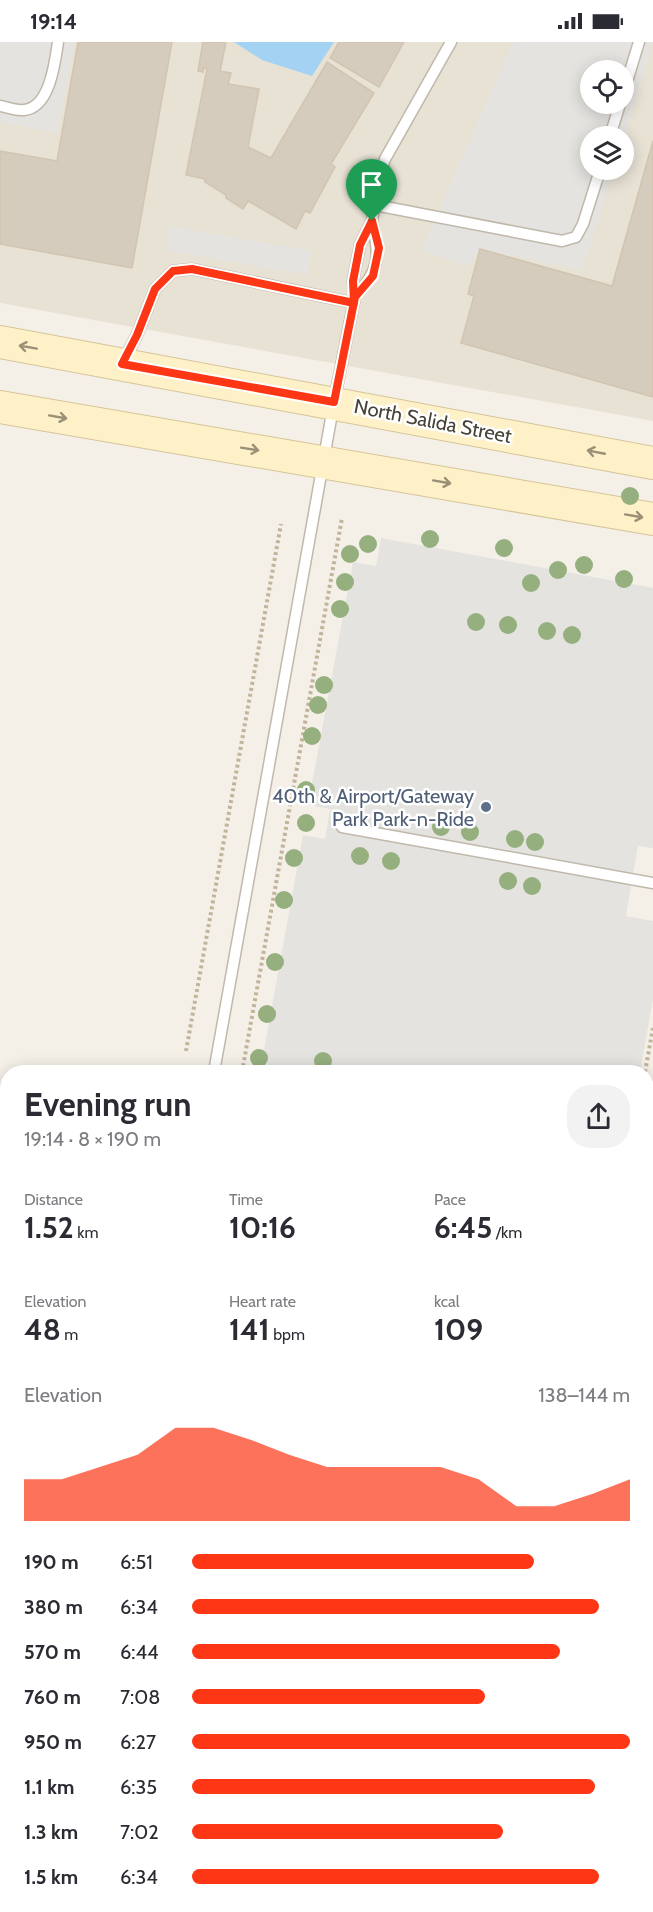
<!DOCTYPE html>
<html lang="en">
<head>
<meta charset="utf-8">
<style>
	:root { --surface:#fff; --page:#f2f2f3; --text:#2b2b33; --muted:#7c7c81; --accent:#fd3715 }
	body { margin:0; font-family:Cabin,sans-serif; background:var(--page); color:var(--text); height:100vh; display:flex; flex-direction:column; font-size:22px; white-space:nowrap }
	* { box-sizing:border-box; margin:0 }
	p { font-size:20px; color:var(--muted) }
	.icon { flex:none; width:33px; height:33px; fill:none; stroke:currentColor; stroke-width:2; stroke-linecap:round; stroke-linejoin:round }
	.map { position:relative; flex:1; overflow:hidden }
	.details { position:absolute; left:0px; top:1023px; width:654px; height:848px; display:flex; flex-direction:column; background:var(--surface); border-radius:24px 24px 0 0; box-shadow:0 3px 15px #0003 }
	.details>* { flex:none }
	.fabs { position:absolute; left:580px; top:18px; display:grid; gap:12px }
	.fabs a { display:grid; place-items:center; width:54px; height:54px; border-radius:50%; background:var(--surface); box-shadow:0 3px 15px #0003; font-size:30px }
	.pin { position:absolute; display:grid; place-items:center; width:51px; height:51px; color:#fff; margin:-62px -26px; border-radius:50% 50% 50% 0; rotate:-45deg; box-shadow:0 0 6px #0007 }
	.pin .icon { rotate:45deg }
	.round { display:grid; place-items:center; flex:none; width:63px; height:63px; border-radius:24px; background:var(--page) }
	.summary { display:flex; align-items:center; justify-content:space-between; height:102px; padding:0 24px }
	h1 { font-size:33px; font-weight:800; line-height:45px }
	.metrics { display:grid; grid-template-columns:repeat(3,1fr); gap:9px; height:102px; padding:6px 24px }
	.metrics div { display:grid; align-content:center }
	.metrics b { font-size:30px; font-weight:800 }
	.metrics small { font-size:16px; font-weight:400 }
	.metrics p { font-size:16px }
	.chart { height:168px; padding:12px 24px }
	.chart p { display:flex; justify-content:space-between }
	.chart svg { width:100%; height:108px; margin-top:6px; fill:var(--accent); opacity:.7 }
	ul { padding:0 24px; list-style:none; font-size:20px }
	li { display:grid; grid-template-columns:96px 72px 1fr; align-items:center; height:45px }
	li i { height:15px; border-radius:8px; background:var(--accent) }
	.status { display:flex; justify-content:space-between; align-items:center; height:42px; padding:0 30px; background:var(--surface); direction:ltr }
	.status svg { height:16px; fill:currentColor }
	.map>svg:first-child { display:block }
	.residential { fill:#e8e2d5; fill-rule:evenodd }
	.parking { fill:#e5e3df; fill-rule:evenodd }
	.water { fill:#a3d2f2 }
	.building { fill:#d6ccbd; stroke:#d1c4b0; stroke-width:1.5 }
	.lines { fill:none; stroke-linecap:round; stroke-linejoin:round }
	.lane-casing { stroke:#c0b8aa; stroke-width:13 }
	.secondary-casing { stroke:#d5c497; stroke-width:34 }
	.path { stroke:#c2b49b; stroke-width:4; stroke-dasharray:3 3; stroke-linecap:butt }
	.lane { stroke:#fff; stroke-width:10 }
	.secondary { stroke:#fff1c7; stroke-width:32 }
	.rail-casing { stroke:#979797; stroke-width:7 }
	.rail { stroke:#fff; stroke-width:4.5; stroke-dasharray:14; stroke-linecap:butt }
	.tree { fill:#95b07e }
	.oneway { stroke:#9a9077 }
	.route-casing { stroke:#fff; stroke-width:12 }
	.route { stroke:#fd3715; stroke-width:8 }
	.service-dot { fill:#5c6f8a; stroke:#fff; stroke-width:2 }
	.labels { text-anchor:middle; dominant-baseline:central; stroke-width:5; stroke-linejoin:round; paint-order:stroke }
	.street-label { font-size:20px; fill:#474136; stroke:#fff }
	.service-label { font-size:20px; fill:#4e5e75; stroke:#fff; text-anchor:end }
</style>
</head>
<body>
<div class="status"><b>19:14</b><svg viewBox="0 0 49 12"><path d="M0 12V9h3v3zM5 12V6h3v6zM10 12V3h3v9zM15 12V0h3v12zM26 1h20v11H26zM47 4h2v5h-2z"/></svg></div>
<div class="map">
<svg width="653" height="1870" viewBox="0 0 653 1870">
	<rect width="100%" height="100%" fill="#f4f0e8"/>
	<!-- residential -->
	<path class="residential" d="M0 0H653V379L0 261ZM591 28H624V62H591ZM591 94H624V128H591Z"/>
	<!-- parking -->
	<path class="parking" d="M0 0H75L57 91 0 80Z
		M513 0H653L624 95 591 94V128H614L582 228 480 207 469 224 421 209ZM591 28H624V62H591Z
		M169 184 311 209 307 233 165 208Z
		M381 496 653 546V806L638 804 626 874 653 879V957L640 1030H260L303 793 325 797 330 767 308 763 353 520 376 524Z
		M653 1411V1784L646 1783V1447Z"/>
	<!-- water -->
	<path class="water" d="M234 0H334L312 34 262 18Z
		M0 1567 7 1569V1671L0 1670Z"/>
	<!-- building -->
	<path class="building" d="M78 0H172L132 226 0 202V109L57 119Z
		M203 0H226L220 29 231 31 228 42 259 47 248 105 271 116 327 20 374 51 331 122 335 125 310 171 305 169 296 187 248 159 243 167 226 156V153L205 140V137L186 133 207 27 203 26V30L198 29Z
		M339 0H404L379 45 330 16Z
		M653 99V355L461 301 474 254 468 252 480 207 612 244Z
		M653 1270V1306L646 1305Z
		M646 1352 653 1353 646 1394Z"/>
	<g class="lines">
		<!-- lane casing -->
		<g class="lane-casing">
			<path id="lane" d="M624 49 639 0
				M0 64C7 65 16 69 24 68 50 66 55 20 58 0
				M610 94 620 62
				M375 163 562 199 576 195 583 182 600 128
				M355 254C380 229 380 213 372 179
				M124 318 137 293 155 247 173 229 192 227 354 261
				M342 785 653 841
				M214 1030 334 360 355 254 353 239 360 203 372 179 378 138 385 117 451 0
				M646 1141 653 1112
				M646 1168 653 1170"/>
		</g>
		<!-- secondary casing -->
		<g class="secondary-casing">
			<path id="secondary" d="M0 300 653 421
				M0 365 653 477"/>
		</g>
		<!-- path -->
		<path class="path" d="M186 1009 281 482
			M242 1030 342 476
			M645 1030 653 986
			M646 1203 653 1204
			M646 1412 653 1376
			M0 1695 8 1696
			M646 1799 653 1797
			M646 1824 653 1826
			M646 1841 653 1842
			M646 1851 653 1852
			M368 1863 409 1870"/>
		<!-- lane -->
		<use href="#lane" class="lane"/>
		<!-- secondary -->
		<use href="#secondary" class="secondary"/>
		<!-- rail casing -->
		<g class="rail-casing">
			<path id="rail" d="M0 1763 8 1764
				M0 1783 8 1784
				M481 1863 522 1870
				M586 1863 627 1870"/>
		</g>
		<!-- rail -->
		<use href="#rail" class="rail"/>
	</g>
	<!-- trees -->
	<g class="tree">
		<circle cx="630" cy="454" r="9"/>
		<circle cx="430" cy="497" r="9"/>
		<circle cx="368" cy="502" r="9"/>
		<circle cx="504" cy="506" r="9"/>
		<circle cx="350" cy="512" r="9"/>
		<circle cx="584" cy="523" r="9"/>
		<circle cx="558" cy="528" r="9"/>
		<circle cx="624" cy="537" r="9"/>
		<circle cx="345" cy="540" r="9"/>
		<circle cx="531" cy="541" r="9"/>
		<circle cx="340" cy="567" r="9"/>
		<circle cx="476" cy="580" r="9"/>
		<circle cx="508" cy="583" r="9"/>
		<circle cx="547" cy="589" r="9"/>
		<circle cx="572" cy="593" r="9"/>
		<circle cx="324" cy="643" r="9"/>
		<circle cx="318" cy="663" r="9"/>
		<circle cx="312" cy="694" r="9"/>
		<circle cx="306" cy="748" r="9"/>
		<circle cx="306" cy="781" r="9"/>
		<circle cx="441" cy="785" r="9"/>
		<circle cx="470" cy="790" r="9"/>
		<circle cx="515" cy="797" r="9"/>
		<circle cx="535" cy="800" r="9"/>
		<circle cx="360" cy="814" r="9"/>
		<circle cx="294" cy="816" r="9"/>
		<circle cx="391" cy="819" r="9"/>
		<circle cx="508" cy="839" r="9"/>
		<circle cx="532" cy="844" r="9"/>
		<circle cx="284" cy="858" r="9"/>
		<circle cx="275" cy="920" r="9"/>
		<circle cx="267" cy="972" r="9"/>
		<circle cx="259" cy="1016" r="9"/>
		<circle cx="323" cy="1019" r="9"/>
	</g>
	<!-- one-way arrows -->
	<defs><path id="oneway-shaft" d="M-6 0H5M1.5-3L5.5 0L1.5 3" fill="none" stroke-width="1.6" stroke-linecap="round" stroke-linejoin="round" transform="scale(1.5)"/></defs>
	<g class="oneway">
		<use href="#oneway-shaft" transform="translate(28 305) rotate(-170)"/>
		<use href="#oneway-shaft" transform="translate(58 375) rotate(10)"/>
		<use href="#oneway-shaft" transform="translate(250 407) rotate(9)"/>
		<use href="#oneway-shaft" transform="translate(596 410) rotate(-169)"/>
		<use href="#oneway-shaft" transform="translate(442 440) rotate(10)"/>
		<use href="#oneway-shaft" transform="translate(634 474) rotate(10)"/>
	</g>
	<g class="lines">
		<!-- route casing -->
		<g class="route-casing">
			<path id="route" d="M372 179 360 203 353 239 354 261 192 227 173 229 155 247 137 293 122 322 334 360 355 255 373 234 379 206 372 179"/>
		</g>
		<!-- route -->
		<use href="#route" class="route"/>
	</g>
	<!-- markers -->
	<circle class="service-dot" cx="486" cy="765" r="6"/>
	<g class="labels">
		<!-- street labels -->
		<g class="street-label">
			<text transform="translate(433 379) rotate(11)">North Salida Street</text>
		</g>
		<!-- service labels -->
		<g class="service-label">
			<text x="474" y="754">40th &amp; Airport/Gateway<tspan x="474" dy="23">Park Park-n-Ride</tspan></text>
		</g>
	</g>
</svg>
<div class="fabs">
<a><svg class="icon" aria-label="locate" viewBox="0 0 24 24"><circle cx="12" cy="12" r="6"/><path d="M12 2v4M12 18v4M2 12h4M18 12h4"/></svg></a>
<a><svg class="icon" aria-label="layers" viewBox="0 0 24 24"><path d="M12 4l9 5-9 5-9-5zM3 14l9 5 9-5"/></svg></a>
</div>
<div class="pin" style="left:372px;top:179px;background:#1e9e55"><svg class="icon" aria-label="arrive" viewBox="0 0 24 24"><path d="M6 21V4h12l-3 4 3 4H6"/></svg></div>
<section class="details">
<div class="summary"><div><h1>Evening run</h1><p>19:14 · 8 × 190 m</p></div><a class="round"><svg class="icon" aria-label="share" viewBox="0 0 24 24"><path d="M12 15V3M7 8l5-5 5 5M5 13v7h14v-7"/></svg></a></div>
<div class="metrics">
<div><p>Distance</p><b>1.52<small> km</small></b></div>
<div><p>Time</p><b>10:16</b></div>
<div><p>Pace</p><b>6:45<small> /km</small></b></div>
</div>
<div class="metrics">
<div><p>Elevation</p><b>48<small> m</small></b></div>
<div><p>Heart rate</p><b>141<small> bpm</small></b></div>
<div><p>kcal</p><b>109</b></div>
</div>
<div class="chart"><p><span>Elevation</span>138–144 m</p>
<svg viewBox="0 0 160 44" preserveAspectRatio="none"><path d="M0 44V27L10 27L20 22L30 17L40 6L50 6L60 11L70 17L80 22L90 22L100 22L110 22L120 27L130 38L140 38L150 33L160 27V44z"/></svg>
</div>
<ul>
<li><b>190 m</b>6:51<i style="width:78%"></i></li>
<li><b>380 m</b>6:34<i style="width:93%"></i></li>
<li><b>570 m</b>6:44<i style="width:84%"></i></li>
<li><b>760 m</b>7:08<i style="width:67%"></i></li>
<li><b>950 m</b>6:27<i style="width:100%"></i></li>
<li><b>1.1 km</b>6:35<i style="width:92%"></i></li>
<li><b>1.3 km</b>7:02<i style="width:71%"></i></li>
<li><b>1.5 km</b>6:34<i style="width:93%"></i></li>
</ul>
</section>
</div>
</body>
</html>
